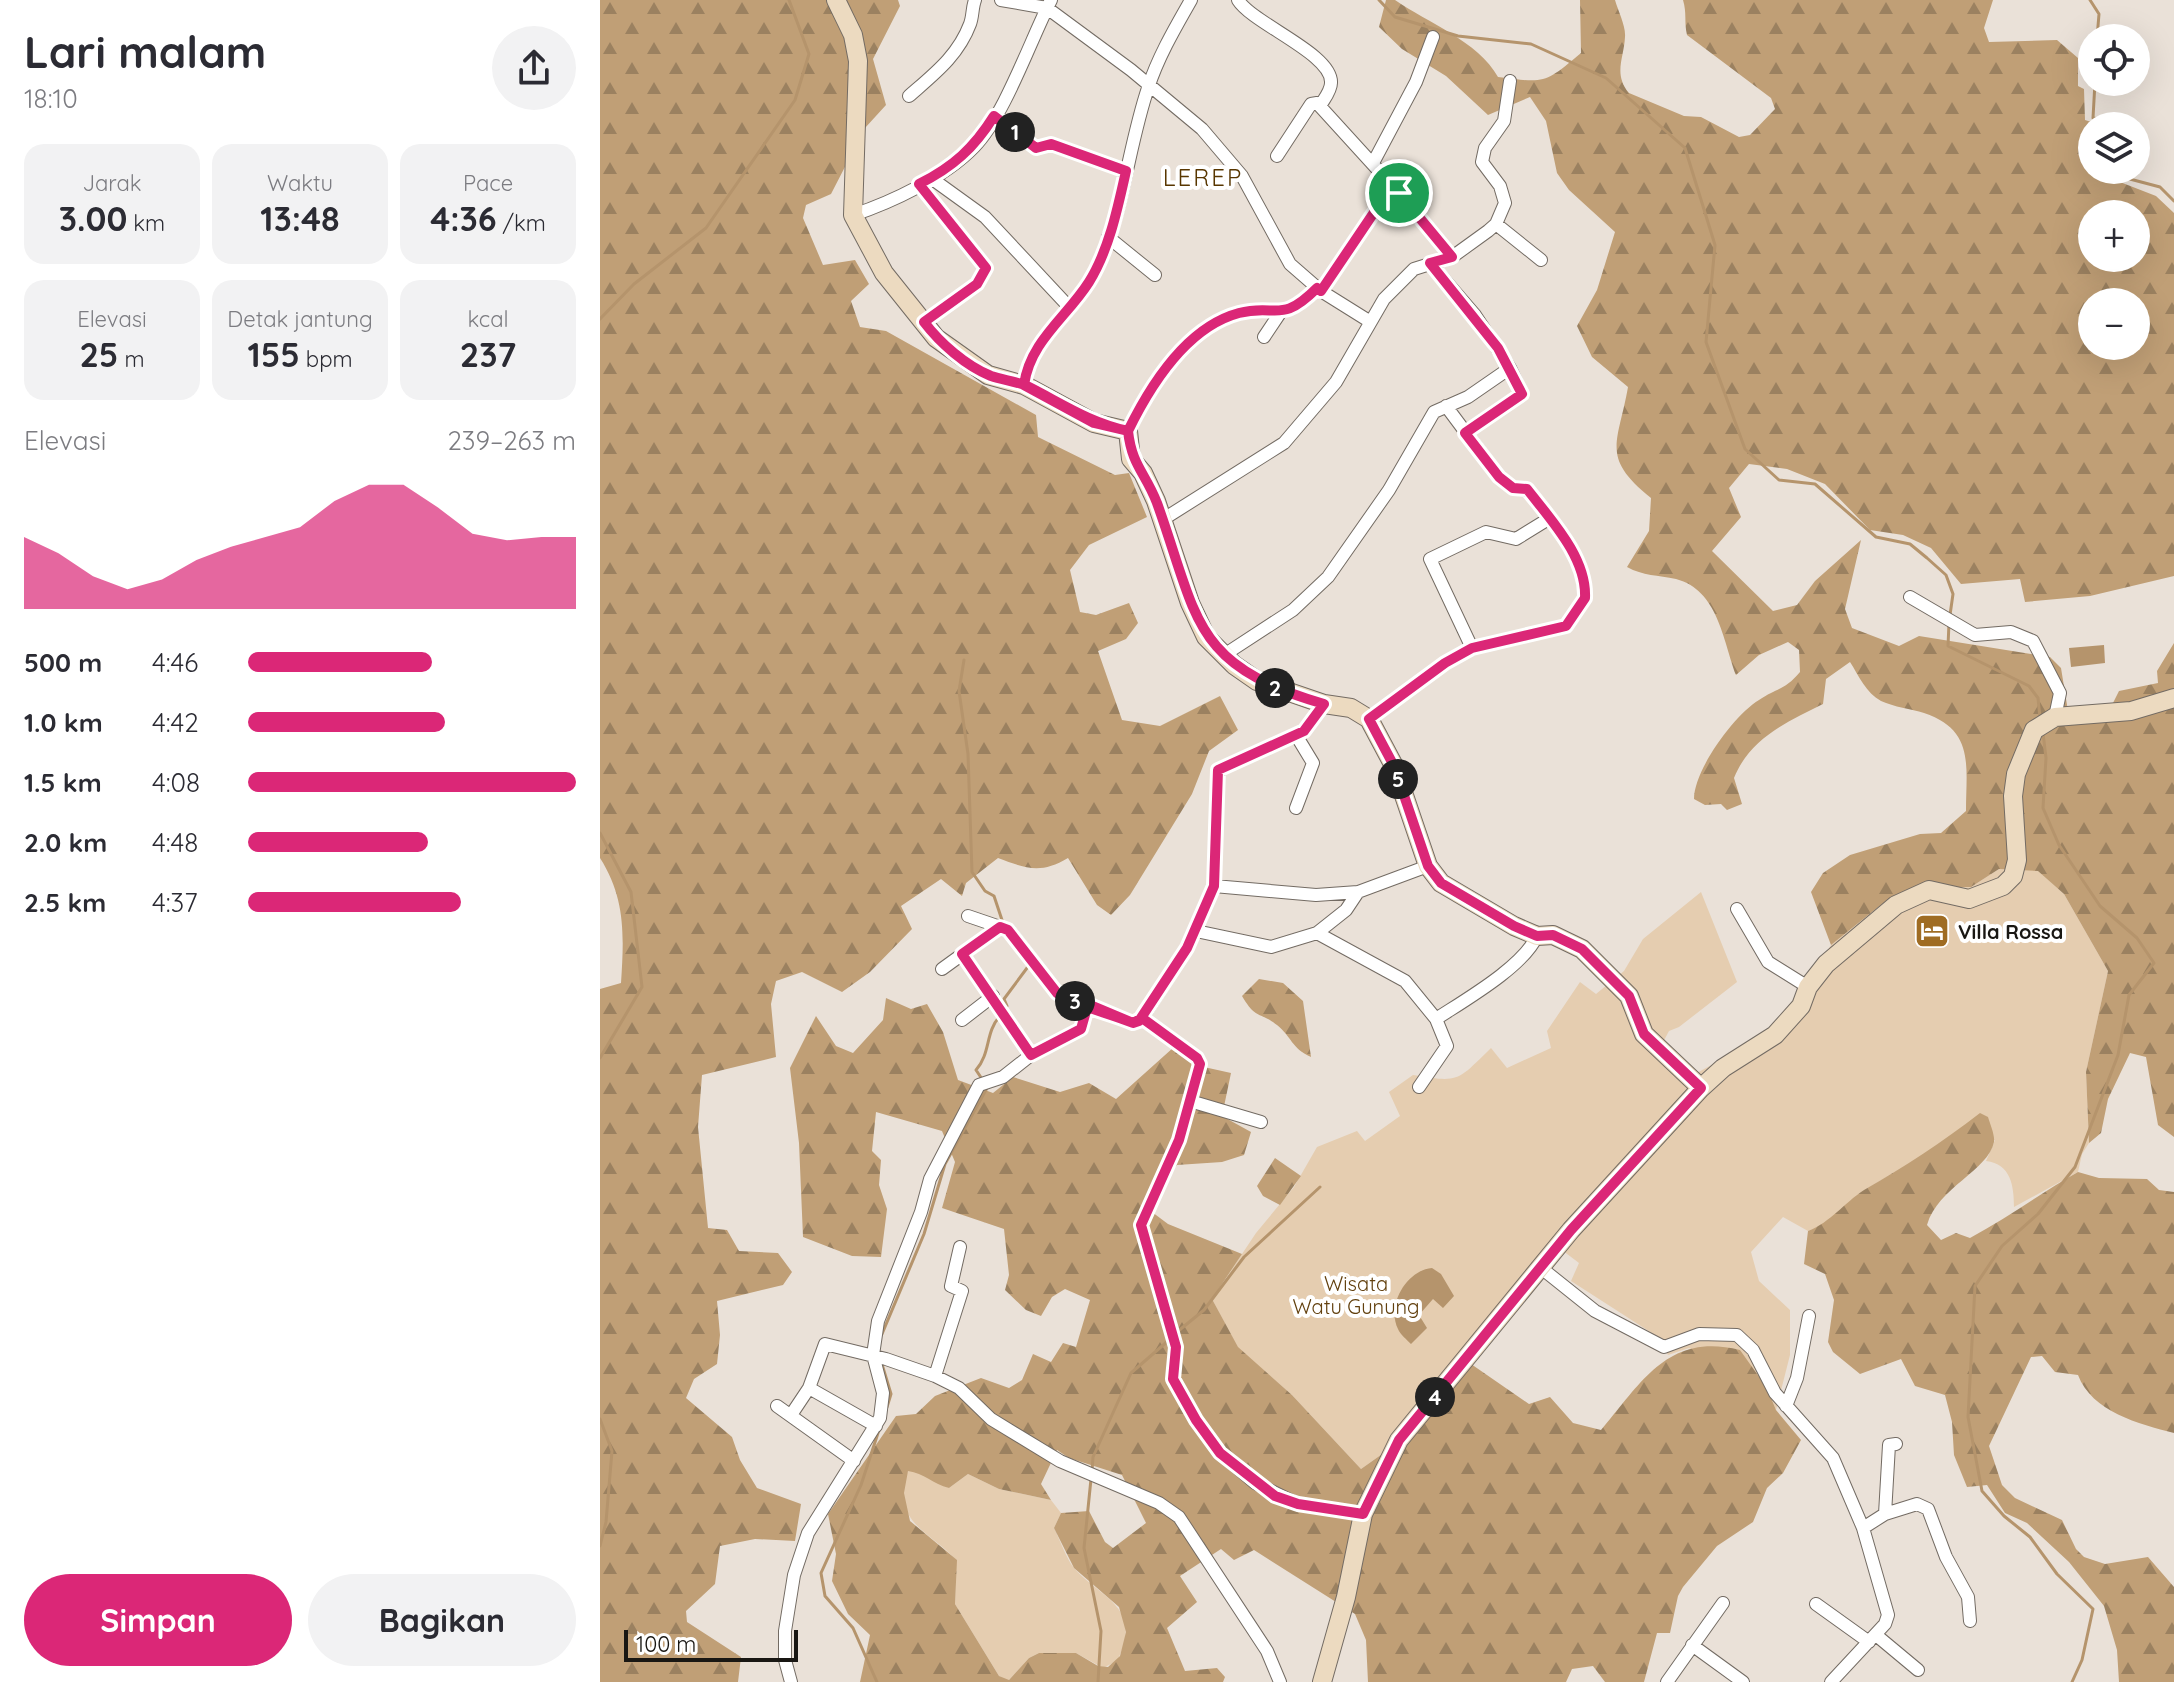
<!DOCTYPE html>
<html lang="id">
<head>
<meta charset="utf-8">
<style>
	:root { --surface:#fff; --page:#f2f2f3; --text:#2b2b33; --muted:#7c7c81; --accent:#db2777 }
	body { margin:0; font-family:Quicksand,sans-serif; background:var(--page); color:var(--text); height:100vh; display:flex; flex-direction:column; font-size:30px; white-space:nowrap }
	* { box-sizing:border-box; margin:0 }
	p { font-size:26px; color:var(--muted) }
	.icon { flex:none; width:44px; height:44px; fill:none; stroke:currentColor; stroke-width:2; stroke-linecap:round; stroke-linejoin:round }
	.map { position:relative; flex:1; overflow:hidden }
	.panel { display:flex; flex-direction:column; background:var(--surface); width:600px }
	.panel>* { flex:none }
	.controls { position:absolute; left:1478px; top:24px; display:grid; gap:16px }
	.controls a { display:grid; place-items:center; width:72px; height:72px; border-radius:50%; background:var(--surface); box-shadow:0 8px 32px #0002; font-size:40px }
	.scale { position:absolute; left:24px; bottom:20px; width:174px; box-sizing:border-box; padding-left:8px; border:4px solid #191713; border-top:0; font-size:22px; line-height:28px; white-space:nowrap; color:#191713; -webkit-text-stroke:6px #fff; paint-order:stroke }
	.pin { position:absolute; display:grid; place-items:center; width:68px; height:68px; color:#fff; margin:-34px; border:4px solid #fff; border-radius:50%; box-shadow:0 2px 8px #0007 }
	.km { position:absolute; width:40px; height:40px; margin:-20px; border-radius:50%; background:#222; color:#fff; font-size:22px; line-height:40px; text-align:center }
	.round { display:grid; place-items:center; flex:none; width:84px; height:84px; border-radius:42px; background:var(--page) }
	.summary { display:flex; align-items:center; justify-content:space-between; height:136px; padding:0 24px }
	h1 { font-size:44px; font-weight:700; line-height:60px }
	.metrics { display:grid; grid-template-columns:repeat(3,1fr); gap:12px; height:136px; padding:8px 24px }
	.metrics div { display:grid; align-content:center; border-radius:20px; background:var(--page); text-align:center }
	.metrics b { font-size:34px; font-weight:700 }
	.metrics small { font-size:22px; font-weight:400 }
	.metrics p { font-size:22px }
	.chart { height:224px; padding:16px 24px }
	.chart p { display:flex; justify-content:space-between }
	.chart svg { width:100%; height:144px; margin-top:8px; fill:var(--accent); opacity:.7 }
	.cta { display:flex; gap:16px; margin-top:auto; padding:16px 24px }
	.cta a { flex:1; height:92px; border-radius:48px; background:var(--accent); color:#fff; font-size:32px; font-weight:700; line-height:92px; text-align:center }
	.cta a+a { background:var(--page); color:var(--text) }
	ul { padding:0 24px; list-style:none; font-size:26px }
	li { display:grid; grid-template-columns:128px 96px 1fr; align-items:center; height:60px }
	li i { height:20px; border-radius:10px; background:var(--accent) }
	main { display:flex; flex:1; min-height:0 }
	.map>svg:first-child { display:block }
	.green { fill:#e5cdb0 }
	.forest { fill:url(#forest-firs); fill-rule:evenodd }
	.water { fill:#b5946c }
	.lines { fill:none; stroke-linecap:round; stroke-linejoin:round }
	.stream { stroke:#b5946c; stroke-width:3 }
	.street-casing { stroke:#736b63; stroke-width:14 }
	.secondary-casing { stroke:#736b63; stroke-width:20 }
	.street { stroke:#fff; stroke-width:12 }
	.secondary { stroke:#ecdac0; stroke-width:18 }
	.route-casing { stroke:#fff; stroke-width:16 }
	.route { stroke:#db2777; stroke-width:10 }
	.labels { text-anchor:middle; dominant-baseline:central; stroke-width:8; stroke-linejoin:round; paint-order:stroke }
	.poi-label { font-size:20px; font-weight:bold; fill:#191713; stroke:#fff; text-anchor:start }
	.park-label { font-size:20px; fill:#62400e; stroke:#fff }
	.quarter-label { font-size:24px; letter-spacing:2px; fill:#583600; stroke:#fff }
</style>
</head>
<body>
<main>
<section class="panel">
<div class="summary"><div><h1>Lari malam</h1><p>18:10</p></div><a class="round"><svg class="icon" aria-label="share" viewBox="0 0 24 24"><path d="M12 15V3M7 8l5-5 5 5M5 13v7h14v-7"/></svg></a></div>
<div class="metrics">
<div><p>Jarak</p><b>3.00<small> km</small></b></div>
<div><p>Waktu</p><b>13:48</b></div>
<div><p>Pace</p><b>4:36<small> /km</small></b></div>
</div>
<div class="metrics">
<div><p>Elevasi</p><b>25<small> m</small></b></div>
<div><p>Detak jantung</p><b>155<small> bpm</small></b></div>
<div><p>kcal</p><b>237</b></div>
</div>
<div class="chart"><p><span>Elevasi</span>239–263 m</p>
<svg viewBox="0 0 160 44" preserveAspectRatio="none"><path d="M0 44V22L10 27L20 34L30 38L40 35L50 29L60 25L70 22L80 19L90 11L100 6L110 6L120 13L130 21L140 23L150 22L160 22V44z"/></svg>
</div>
<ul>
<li><b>500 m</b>4:46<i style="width:56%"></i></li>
<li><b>1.0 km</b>4:42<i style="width:60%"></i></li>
<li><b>1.5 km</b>4:08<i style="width:100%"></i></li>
<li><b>2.0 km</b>4:48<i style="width:55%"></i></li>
<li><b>2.5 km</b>4:37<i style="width:65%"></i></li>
</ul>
<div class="cta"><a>Simpan</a><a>Bagikan</a></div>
</section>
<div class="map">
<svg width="1574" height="1682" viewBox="0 0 1574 1682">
	<defs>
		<pattern id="forest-firs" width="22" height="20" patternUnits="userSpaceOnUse" patternTransform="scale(2)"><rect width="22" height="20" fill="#c09f76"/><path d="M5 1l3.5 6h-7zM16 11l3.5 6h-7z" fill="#9b8160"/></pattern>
	</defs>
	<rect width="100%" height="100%" fill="#eae1d8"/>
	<!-- green -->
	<path class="green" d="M1399 869 1438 870 1464 894 1508 971 1486 1072 1489 1143 1482 1154 1478 1172 1414 1207C1414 1186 1411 1164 1386 1161L1395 1140 1327 1153 1263 1191 1223 1225 1208 1231 1183 1217 1151 1252 1159 1281 1190 1310V1355L1176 1410 1167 1388 1089 1348 1068 1355 1058 1337 971 1281 979 1263 950 1241 785 1452 761 1469 692 1395 638 1348 612 1299 656 1233 694 1187 717 1147 757 1131 765 1141 800 1116 789 1092 813 1075C860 1083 857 1081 891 1048L907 1068 951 1048 947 1031 980 982 996 994 1024 971 1043 939 1101 892 1137 982 1079 1027 1069 1031 1062 1044 1093 1075 1141 1049 1188 1015 1231 945 1282 904 1327 887H1371Z
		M308 1470 321 1473 349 1488 368 1474 399 1489 451 1500 461 1513 454 1528C460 1540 466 1558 474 1568 500 1598 545 1607 517 1661L503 1668 476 1653H439L429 1658 408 1681 399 1676 355 1604 356 1560C328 1529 291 1524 308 1470Z"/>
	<!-- forest -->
	<path class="forest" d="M0 0H298L300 6 273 59 286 105 265 128 231 194 206 205 203 218 223 265 255 260 269 284 251 301 260 327 286 331 436 415 438 437 515 475 529 473 547 517 489 545 470 570 480 612 496 615 529 603 538 623 526 639 498 651 522 720 560 726 620 696 638 730 609 751 592 794 530 895 511 915 497 905 468 858C441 874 427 869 398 858L366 883 362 896 341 879 301 906 312 929 270 972 242 992 202 972 176 981 171 1004 176 1057 102 1075 98 1127 108 1228 127 1230 139 1251 178 1253 192 1272 183 1285 117 1301 120 1335 117 1364 94 1379 86 1398 132 1437 140 1460 157 1488 201 1504 195 1541 155 1539 120 1546 115 1584 86 1611 87 1622 141 1657 138 1682H0V989L21 983C24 936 26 899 0 858Z
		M786 0H795C828 23 878 41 898 77 946 83 944 84 981 53L980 0H1015C1018 11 1026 26 1025 37 1024 58 1013 74 1029 93L1084 116 1101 117 1139 137 1150 135 1175 109 1171 98 1087 35C1084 22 1087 13 1083 0H1393L1384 28 1389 42 1457 40 1478 58V86L1484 89 1485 120 1504 126H1492V170H1521L1520 182 1556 196 1574 213V576L1490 596 1425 602 1420 579 1361 584 1331 548 1303 535 1270 530 1225 484 1187 469 1149 464 1129 488 1141 517 1112 551 1173 611 1197 605 1215 581 1261 540 1245 609 1252 628 1299 646 1319 636 1450 657 1461 668 1468 711H1509L1519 691 1558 683 1557 671 1574 643V1137L1558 1125 1546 1057 1530 1053 1508 1099 1501 1133 1489 1143 1486 1072 1508 971 1464 894 1438 871 1399 869 1371 887H1327L1298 896 1282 904 1231 945 1211 892 1223 873 1250 855 1320 834 1341 833 1366 811C1366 766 1375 730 1324 713 1311 709 1294 707 1281 701 1266 693 1259 676 1250 662L1226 679 1223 704C1187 722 1150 738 1134 778L1142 804 1127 810 1121 804 1105 805 1094 799C1094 770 1134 715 1159 700 1177 688 1185 690 1200 672L1199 650 1188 642 1159 655 1136 675C1123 640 1118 590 1076 579 1058 575 1043 576 1027 567L1049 531 1051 498C1000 457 1018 444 1028 387L992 357 977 326 997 290 1015 232 969 190 957 173 946 121 930 97 888 115 846 76 802 49 779 27ZM1492 214H1536V258H1492ZM1492 302H1536V346H1492Z
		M659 979 683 983 703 1001 711 1057C691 1048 692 1037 677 1025 659 1011 656 1020 642 996Z
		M286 998 311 1009 327 1004 343 1032 358 1080 393 1093 413 1077 460 1092 489 1083 516 1099 574 1047 604 1067 631 1073 622 1116 651 1132 644 1155 622 1162 577 1165 564 1178 552 1212 568 1224 642 1254 612 1299 638 1347 692 1395 761 1469 785 1452 858 1355 929 1404 950 1397 973 1423 1001 1430C1042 1382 1068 1332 1140 1350L1167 1388 1176 1410 1201 1440 1183 1473 1167 1488 1153 1522 1117 1546 1083 1587 1078 1596 1070 1633H1057L1044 1682H1005L993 1666 972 1669 966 1682H768L766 1640 755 1614 654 1550 634 1560 621 1549 580 1576 597 1602 567 1628 585 1671 617 1668 625 1677 623 1682H260L270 1635 248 1614 232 1581 236 1554 228 1514 296 1416 316 1414 335 1396 381 1378 409 1388 422 1380 433 1354 451 1362 463 1343 476 1347 490 1300 465 1289 452 1297 441 1316 426 1310 405 1290 409 1275 404 1229 342 1208 355 1162 342 1131 276 1112 272 1151 281 1160 279 1185 287 1209 281 1257 252 1256 203 1237 199 1143 190 1068 216 1016 236 1046 253 1053 283 1020ZM457 1450 469 1458 522 1475 546 1523 513 1548 505 1542 489 1511 461 1513 454 1528 474 1568 519 1607 526 1632 520 1656 508 1667 498 1666 476 1653H439L429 1658 409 1680 399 1676 355 1604 357 1560 310 1521 304 1493 308 1471C324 1473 333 1484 349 1488L368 1474 399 1489 451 1500 441 1484Z
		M1380 1113 1388 1117C1390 1124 1395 1135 1394 1142 1388 1171 1338 1187 1327 1225L1341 1240 1356 1233 1370 1238C1407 1218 1441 1193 1478 1172L1499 1178 1547 1179 1559 1190 1574 1192V1433C1539 1424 1492 1412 1478 1375L1455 1372 1442 1356 1431 1357 1389 1446 1402 1485 1415 1498 1462 1520 1476 1549 1484 1557 1505 1564 1548 1557 1574 1587V1682H1519L1517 1650 1504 1606 1469 1562 1427 1523 1405 1513 1387 1485 1367 1487 1354 1455 1352 1422 1345 1395 1315 1386 1301 1359 1260 1374 1233 1352 1228 1342 1234 1300 1225 1274 1204 1264 1208 1231C1231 1222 1244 1203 1264 1190 1306 1166 1341 1143 1380 1113Z
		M675 1158 701 1176 680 1205 663 1196 657 1186Z"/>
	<!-- water -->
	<path class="water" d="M1504 645 1505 663 1471 667 1469 648Z
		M832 1268 841 1274 854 1296 843 1308 833 1299 819 1315 827 1328 811 1344C807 1340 800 1334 798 1329 786 1305 807 1270 832 1268Z"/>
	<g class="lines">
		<!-- stream -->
		<path class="stream" d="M779 0 795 17 858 36 931 44 1006 78 1085 148 1115 245 1106 342 1145 449 1179 480 1215 484 1276 537 1310 544 1327 558 1346 575 1353 594 1350 615
			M1490 0 1499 14 1497 38
			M1495 82 1493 118 1527 124 1525 126
			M1526 170V178L1560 187 1574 201
			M0 319 34 284 106 228 195 100 209 54 189 0
			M1349 623 1348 646 1429 686 1438 698 1440 718
			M364 660 359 691 368 754 372 872 385 891 394 896 403 923
			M1443 733 1446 758 1443 808 1459 845 1500 906 1537 938 1554 963 1529 995 1518 1055 1475 1167 1438 1214 1402 1246 1375 1286 1368 1417 1382 1491 1404 1516 1430 1537 1457 1574 1493 1609 1482 1660 1472 1682
			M0 833 31 892 42 987 0 1058
			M404 1010 407 1006 404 999 430 964
			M382 1079 376 1070C391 1053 385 1032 400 1016
			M577 1332 604 1310 644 1257 720 1187
			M282 1334 324 1234 345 1164 387 1088
			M281 1361 291 1394 287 1407
			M0 1419 12 1451 6 1522 0 1546
			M492 1471 493 1457 531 1373 569 1340
			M491 1479 484 1548 501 1631 498 1682
			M277 1682 253 1628 225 1596 221 1573 261 1485 279 1430"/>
		<!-- street casing -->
		<g class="street-casing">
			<path id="street" d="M401 0 447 8 531 70 602 129 642 176 690 264 721 291 769 321
				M638 0C653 24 733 54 731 83 731 91 724 99 720 106
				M309 96C334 74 358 56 370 24 373 16 372 8 375 0
				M394 116 436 148 451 144 526 171
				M677 156 711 104 717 103 799 193
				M773 163 816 82 833 37
				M331 178 385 217 470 308
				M319 184 386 268 377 284 324 322
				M253 215C292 202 345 177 374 147 405 115 430 41 451 0
				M896 224 941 260
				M508 237 555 275
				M721 291 777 208 799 193 852 257
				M664 337 680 313
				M424 385C430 339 471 316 492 277 523 220 527 150 548 88 558 57 575 28 591 0
				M528 431C550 386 587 327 639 313 678 302 680 326 717 288
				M865 433 922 394 910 368
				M562 520 684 443 736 382 784 299 814 269 852 257 888 231 896 224 905 203 900 186 882 162 885 148 904 121 910 81
				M1310 597 1375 635 1411 632 1433 641 1460 693 1455 717
				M872 648 830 559 886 532 916 539 950 518
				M624 655 693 610 728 577 789 490 834 412 868 397 910 368 875 315 830 263
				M724 704 704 731 618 770 614 886 587 948 542 1018 597 1058 600 1064 579 1140 541 1225 576 1347 573 1379 596 1420 620 1453 655 1483 698 1504 763 1514
				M769 719 845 663 872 648 966 626 985 598C986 557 951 520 927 489L913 488 899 477 846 406
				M696 808 713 763 696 735
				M614 886 716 895 758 892 828 866
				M1137 909 1168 962 1208 987
				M368 916 409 930 457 993 533 1023 542 1018
				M596 931 671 947 717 933 805 981 836 1019
				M717 933 746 910 758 892
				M362 954 431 1055 481 1029 488 1004
				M342 969 400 927
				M362 1020 393 996
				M819 1087 847 1046 836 1019C865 1000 923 967 937 936
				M590 1101 661 1122
				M940 1267 995 1311 1064 1347 1099 1334 1137 1335 1153 1350 1175 1393 1233 1458 1263 1528 1288 1615 1285 1624 1231 1682
				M335 1376 362 1291 351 1286 360 1247
				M209 1388 276 1426
				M177 1406 254 1461
				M1186 1406 1197 1378 1209 1316
				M191 1415 209 1388 225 1344 286 1359 335 1376 359 1388 391 1419 460 1461 559 1503 579 1517 667 1651 680 1682
				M1285 1514 1317 1504 1328 1509 1346 1557 1368 1597 1370 1621
				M1263 1528 1285 1514 1289 1445 1296 1444
				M1216 1604 1269 1642
				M1276 1635 1318 1670
				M1092 1645 1143 1682
				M191 1682 185 1660V1631L194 1575 208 1533 280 1418 283 1393 273 1355 278 1321 321 1212 330 1179 379 1085 403 1077 431 1055
				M1067 1682 1123 1603"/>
		</g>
		<!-- secondary casing -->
		<g class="secondary-casing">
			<path id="secondary" d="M236 0 253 35 258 61 253 215 284 273 336 338 388 375 424 385 494 423 528 431 531 459 543 473 556 501 590 603 606 637 634 665 657 681 724 704 751 708 769 719 794 766 828 866 841 883 914 926 937 936 953 935 982 949 1029 996 1044 1034 1101 1088
				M722 1682 746 1597 763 1514 799 1440 971 1230 1101 1088 1123 1068 1175 1035 1201 1006 1208 987 1226 964 1296 905 1329 890 1369 899 1403 886 1413 876 1417 860 1413 796 1416 774 1434 730 1455 717 1531 711 1574 698"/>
		</g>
		<!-- street -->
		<use href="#street" class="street"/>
		<!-- secondary -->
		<use href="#secondary" class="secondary"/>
	</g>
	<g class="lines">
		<!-- route casing -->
		<g class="route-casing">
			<path id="route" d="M799 193 777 208 721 291 717 288C680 325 677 303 639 313 587 327 550 386 528 431L494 423 424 385C430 341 467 317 489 282 509 250 518 207 526 171L451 144 436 148 394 116C374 148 353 167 319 184L386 268 377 284 324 322C340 343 366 366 391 376 403 380 415 381 427 386 463 404 488 422 528 431 532 466 545 472 557 503 599 620 591 665 724 704L704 731 618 770 614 886 587 948 539 1021 533 1023 488 1004 481 1029 431 1055 362 954 400 927 408 930 457 993C479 1007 509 1013 533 1023L542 1018 597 1058 600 1064 579 1140 541 1225 576 1347 573 1379 596 1420 620 1453 675 1496 698 1504 763 1514 799 1440 971 1230 1101 1088 1044 1034 1029 996 982 949 953 935 937 936 914 926 841 883 828 866 794 766 769 719 845 663 872 648 966 626 985 598C987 558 951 520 927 489L913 488 899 477 865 433 922 394 898 348 830 263 852 257 799 193"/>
		</g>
		<!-- route -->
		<use href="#route" class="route"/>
	</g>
	<!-- icons -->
	<defs>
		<g id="hotel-square" transform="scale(1.8)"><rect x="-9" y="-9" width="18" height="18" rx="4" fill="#9f6c23" stroke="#fff"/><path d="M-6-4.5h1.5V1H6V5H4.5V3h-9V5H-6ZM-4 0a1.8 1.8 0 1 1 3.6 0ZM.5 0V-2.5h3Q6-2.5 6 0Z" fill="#fff"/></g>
	</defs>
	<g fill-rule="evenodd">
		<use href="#hotel-square" x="1332" y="931"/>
	</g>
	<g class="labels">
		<!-- poi labels -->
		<g class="poi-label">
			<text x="1358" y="931">Villa Rossa</text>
		</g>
		<!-- park labels -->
		<g class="park-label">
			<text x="756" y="1283">Wisata<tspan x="756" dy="23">Watu Gunung</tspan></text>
		</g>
		<!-- quarter labels -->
		<g class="quarter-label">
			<text x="603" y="177">LEREP</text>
		</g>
	</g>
</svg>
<div class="controls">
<a><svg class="icon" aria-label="locate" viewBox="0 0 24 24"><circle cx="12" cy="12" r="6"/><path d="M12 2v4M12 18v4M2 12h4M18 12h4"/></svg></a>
<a><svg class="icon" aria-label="layers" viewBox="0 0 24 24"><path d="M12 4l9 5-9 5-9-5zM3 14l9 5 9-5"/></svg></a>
<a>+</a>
<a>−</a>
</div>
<div class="scale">100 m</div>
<div class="pin" style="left:799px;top:193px;background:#1e9e55"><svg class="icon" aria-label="arrive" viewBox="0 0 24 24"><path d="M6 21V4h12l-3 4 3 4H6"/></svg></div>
<b class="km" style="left:415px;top:132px">1</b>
<b class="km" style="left:675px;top:688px">2</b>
<b class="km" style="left:475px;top:1001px">3</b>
<b class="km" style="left:835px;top:1397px">4</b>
<b class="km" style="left:798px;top:779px">5</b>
</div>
</main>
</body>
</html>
